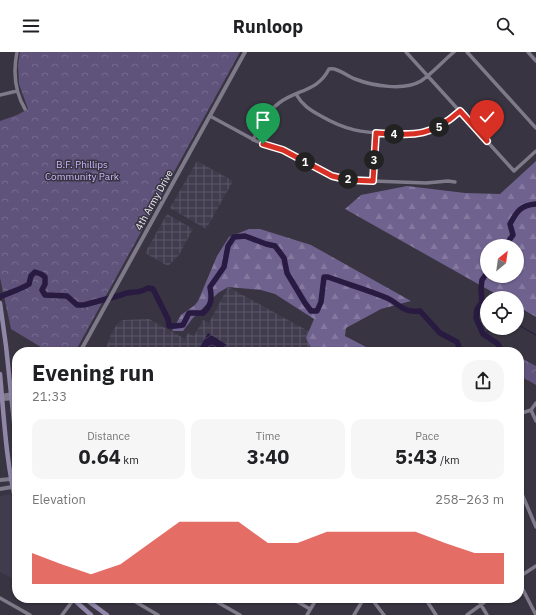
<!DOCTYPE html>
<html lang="en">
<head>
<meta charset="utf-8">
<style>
	:root { --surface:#fff; --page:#f6f6f6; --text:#202124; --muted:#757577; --accent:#d93025 }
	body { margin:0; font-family:"IBM Plex Sans",sans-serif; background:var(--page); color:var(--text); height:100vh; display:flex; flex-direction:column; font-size:15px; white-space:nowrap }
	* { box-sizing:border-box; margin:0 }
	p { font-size:13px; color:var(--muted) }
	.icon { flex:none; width:22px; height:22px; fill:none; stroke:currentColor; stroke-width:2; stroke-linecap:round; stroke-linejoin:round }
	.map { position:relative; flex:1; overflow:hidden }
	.details { position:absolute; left:12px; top:295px; width:512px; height:256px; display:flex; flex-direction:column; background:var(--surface); border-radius:16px; box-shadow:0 1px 3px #0004 }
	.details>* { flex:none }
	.needle { width:26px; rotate:29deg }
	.controls { position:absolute; left:480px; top:187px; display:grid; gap:8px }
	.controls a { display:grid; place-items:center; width:44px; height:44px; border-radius:50%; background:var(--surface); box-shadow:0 1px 3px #0004; font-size:20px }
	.pin { position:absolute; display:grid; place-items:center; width:34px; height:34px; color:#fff; margin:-41px -17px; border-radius:50% 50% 50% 0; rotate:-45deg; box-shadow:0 0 4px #0007 }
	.pin .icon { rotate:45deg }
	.km { position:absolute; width:20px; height:20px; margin:-10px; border-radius:50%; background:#222; color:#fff; font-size:11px; line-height:20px; text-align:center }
	.round { display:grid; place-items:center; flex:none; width:42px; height:42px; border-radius:16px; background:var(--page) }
	.headline { display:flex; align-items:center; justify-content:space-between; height:68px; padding:0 20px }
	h1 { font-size:22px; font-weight:700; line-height:30px }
	.metrics { display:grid; grid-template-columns:repeat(3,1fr); gap:6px; height:68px; padding:4px 20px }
	.metrics div { display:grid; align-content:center; border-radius:10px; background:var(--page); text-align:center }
	.metrics b { font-size:20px; font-weight:700 }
	.metrics small { font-size:11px; font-weight:400 }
	.metrics p { font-size:11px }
	.chart { height:112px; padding:8px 20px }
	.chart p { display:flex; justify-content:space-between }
	.chart svg { width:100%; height:72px; margin-top:4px; fill:var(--accent); opacity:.7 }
	header { display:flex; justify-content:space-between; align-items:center; height:52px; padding:0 20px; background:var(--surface); font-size:18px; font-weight:700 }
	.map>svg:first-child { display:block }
	.built { fill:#413b4e }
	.industrial { fill:url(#industrial-grid) }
	.forest { fill:url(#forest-firs); fill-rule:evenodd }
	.park { fill:url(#park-crowns) }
	.water { fill:url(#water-waves) }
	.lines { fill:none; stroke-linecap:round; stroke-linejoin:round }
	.stream { stroke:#281a40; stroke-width:1 }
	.river { stroke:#281a40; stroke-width:5.5 }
	.minor { stroke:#7e7a89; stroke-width:3.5 }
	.tertiary { stroke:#7e7a89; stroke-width:4 }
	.secondary { stroke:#9086a8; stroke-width:4.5 }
	.route-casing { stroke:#fff; stroke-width:8 }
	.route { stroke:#d93025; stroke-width:5 }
	.labels { text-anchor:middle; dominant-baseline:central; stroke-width:3; stroke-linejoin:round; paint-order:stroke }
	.park-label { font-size:10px; fill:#ccb6fd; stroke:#383441 }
	.street-label { font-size:10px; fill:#edebf3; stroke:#383441 }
</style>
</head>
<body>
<header><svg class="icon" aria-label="menu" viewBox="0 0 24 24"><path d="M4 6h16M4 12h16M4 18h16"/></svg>Runloop<svg class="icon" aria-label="search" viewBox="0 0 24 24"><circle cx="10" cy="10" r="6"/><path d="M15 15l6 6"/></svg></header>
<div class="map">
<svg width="536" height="563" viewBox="0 0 536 563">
	<defs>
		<pattern id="industrial-grid" width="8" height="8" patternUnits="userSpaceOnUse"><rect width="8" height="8" fill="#413b4e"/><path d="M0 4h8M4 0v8" fill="none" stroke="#5d5868"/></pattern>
		<pattern id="forest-firs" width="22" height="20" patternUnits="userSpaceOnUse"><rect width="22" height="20" fill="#70628f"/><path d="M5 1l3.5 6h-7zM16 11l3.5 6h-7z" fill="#85799f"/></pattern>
		<pattern id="park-crowns" width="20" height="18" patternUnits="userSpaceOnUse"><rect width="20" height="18" fill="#5f527b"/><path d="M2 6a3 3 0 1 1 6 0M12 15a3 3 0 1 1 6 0" fill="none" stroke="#766b8e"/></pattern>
		<pattern id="water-waves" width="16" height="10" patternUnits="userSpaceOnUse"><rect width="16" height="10" fill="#281a40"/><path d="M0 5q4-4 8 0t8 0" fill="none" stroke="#483b5c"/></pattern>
	</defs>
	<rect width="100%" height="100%" fill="#383441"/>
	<!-- built -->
	<path class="built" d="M10 442 12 444 17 462V529L0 520V444Z"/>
	<!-- industrial -->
	<path class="industrial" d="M197 109 233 129 206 177 170 156Z
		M167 162 193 177 179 203 168 214 145 201Z
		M228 235 310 280 306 286 313 300H105L111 282 118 271 123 268 149 267 185 287 188 281 194 284 203 268 209 271Z"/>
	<!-- forest -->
	<path class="forest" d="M536 109V265L517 254V246H503L345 157 361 143 407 134 465 141 500 142ZM487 194H517V224H487Z
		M249 177H260L311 193 411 249 381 257 346 276 345 284 370 297 369 300H313L306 286 314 267 275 242 261 238 228 235 218 241 192 267 183 279H172L181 263 195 253 198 249 217 204 229 185Z"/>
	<!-- park -->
	<path class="park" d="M20 0H240L75 300H49L11 277 0 226V69L17 63 28 57 19 32 18 13Z
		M519 305 536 314V333L524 326 519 333Z"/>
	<!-- water -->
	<path class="water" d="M208 281 227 293 223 300H197Z"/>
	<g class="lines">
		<!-- stream -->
		<path class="stream" d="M517 274H520L536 283
			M483 282 492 278 503 276"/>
		<!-- river -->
		<path class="river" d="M505 194 513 183 510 172C517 159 521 153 536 152
			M487 221 482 228 481 236 482 250 477 257 476 266 483 282 498 292 502 300
			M0 245C10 240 20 238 29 232L31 224 35 220 41 222 45 225V232L42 238 45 243 67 244 77 253H84L121 243C131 238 137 243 148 236L153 237 168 267 169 274H175L183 273 189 261H203C212 253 212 246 210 235L224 215 228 194 234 185 245 184 266 192 275 194 284 206 287 221 305 251 311 259H317L321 250 324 225H328C347 232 368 238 387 246 401 252 401 261 420 259L440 281 457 290 461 300"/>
		<!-- minor -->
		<path class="minor" d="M17 0C13 20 15 40 25 57
			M406 0 514 119 536 99
			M467 0 536 76
			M528 0 536 9
			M296 42C302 53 310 58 321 64 347 79 361 80 390 82 403 82 415 83 427 80 440 76 450 68 460 59
			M0 43 17 39
			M210 64 256 89 283 98 322 119 336 125 349 127 373 129 426 131 448 129 455 130
			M253 88C260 74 267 60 279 51 298 37 317 40 329 17 337 15 347 24 355 27 373 34 404 39 421 29 433 21 443 9 454 0
			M373 129 376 81
			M531 358 536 369
			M519 362 531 358 536 351
			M519 435 536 475
			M519 525 536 514
			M519 530 536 563
			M0 546 30 563
			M129 546 158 563
			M210 546 240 563
			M291 546 310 557
			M369 546 374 550 384 563
			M425 546 436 563
			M477 546 487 563
			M62 563 74 547
			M307 563 317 546
			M354 563 364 546
			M467 563 490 546"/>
		<!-- tertiary -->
		<path class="tertiary" d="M80 300 245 0
			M2 344 17 341
			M2 347 17 346
			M0 428 11 427 17 428
			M0 437 12 435 17 432"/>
		<!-- secondary -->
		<path class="secondary" d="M0 251 6 294 17 398
			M0 322C4 366 6 411 17 454
			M72 546 91 563
			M84 546 107 563"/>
	</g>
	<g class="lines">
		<!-- route casing -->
		<g class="route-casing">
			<path id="route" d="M263 92 283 98 332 124 349 128 373 129 376 81C413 83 430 86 460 59L487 89"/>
		</g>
		<!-- route -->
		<use href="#route" class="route"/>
	</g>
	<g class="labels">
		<!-- park labels -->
		<g class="park-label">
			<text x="82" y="112">B.F. Phillips<tspan x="82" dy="12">Community Park</tspan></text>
		</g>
		<!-- street labels -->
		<g class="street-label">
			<text transform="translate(154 148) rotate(-61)">4th Army Drive</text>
		</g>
	</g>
</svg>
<div class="controls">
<a><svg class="needle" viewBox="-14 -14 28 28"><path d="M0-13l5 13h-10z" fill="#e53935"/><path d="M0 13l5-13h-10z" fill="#757577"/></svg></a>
<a><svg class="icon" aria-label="locate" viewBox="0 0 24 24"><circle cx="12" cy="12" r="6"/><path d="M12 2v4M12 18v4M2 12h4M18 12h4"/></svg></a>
</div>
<div class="pin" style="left:263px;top:92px;background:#1e9e55"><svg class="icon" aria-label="arrive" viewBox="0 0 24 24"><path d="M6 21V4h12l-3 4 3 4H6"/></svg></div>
<div class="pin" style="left:487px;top:89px;background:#d93025"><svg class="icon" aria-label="check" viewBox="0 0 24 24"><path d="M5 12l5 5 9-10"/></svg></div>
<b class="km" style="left:305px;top:110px">1</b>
<b class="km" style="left:348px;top:127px">2</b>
<b class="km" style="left:374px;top:108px">3</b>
<b class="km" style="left:394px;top:82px">4</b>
<b class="km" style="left:439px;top:75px">5</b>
<section class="details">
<div class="headline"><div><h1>Evening run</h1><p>21:33</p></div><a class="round"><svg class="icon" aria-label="share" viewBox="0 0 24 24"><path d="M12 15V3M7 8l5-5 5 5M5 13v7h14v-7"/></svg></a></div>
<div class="metrics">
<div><p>Distance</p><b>0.64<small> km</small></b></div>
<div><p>Time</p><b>3:40</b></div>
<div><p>Pace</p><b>5:43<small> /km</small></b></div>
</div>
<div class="chart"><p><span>Elevation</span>258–263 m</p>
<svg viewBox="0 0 160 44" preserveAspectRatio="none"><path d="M0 44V25L10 32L20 38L30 32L40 19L50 6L60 6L70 6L80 19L90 19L100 12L110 12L120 12L130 12L140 19L150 25L160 25V44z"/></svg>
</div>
</section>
</div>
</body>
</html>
